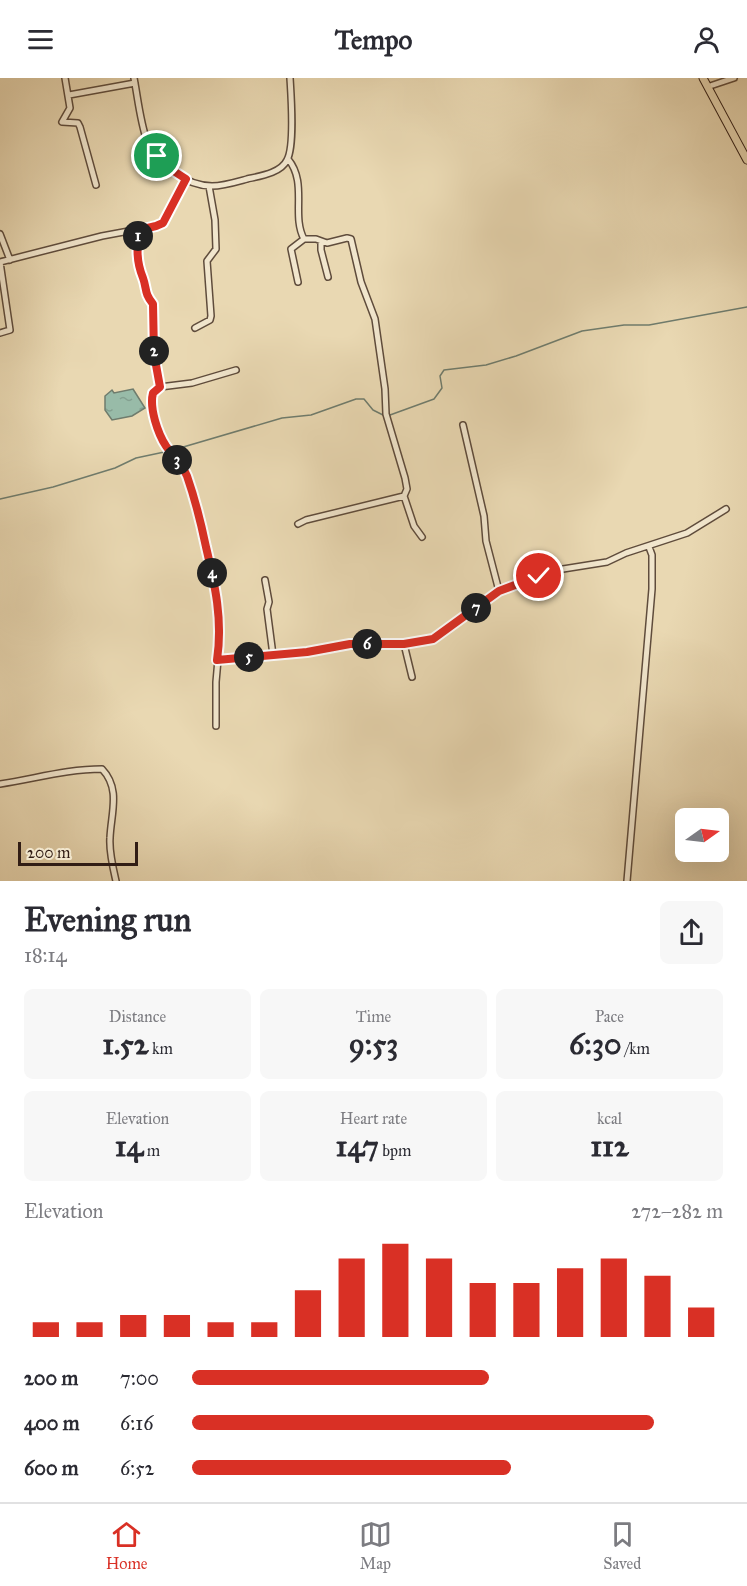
<!DOCTYPE html>
<html lang="en">
<head>
<meta charset="utf-8">
<style>
	:root { --surface:#fff; --page:#f7f7f7; --text:#2b2b33; --muted:#7c7c81; --line:#e1e1e2; --accent:#d93025 }
	body { margin:0; font-family:"IM FELL Great Primer",serif; background:var(--page); color:var(--text); height:100vh; display:flex; flex-direction:column; font-size:22px; white-space:nowrap }
	* { box-sizing:border-box; margin:0 }
	p { font-size:20px; color:var(--muted) }
	.icon { flex:none; width:33px; height:33px; fill:none; stroke:currentColor; stroke-width:2; stroke-linecap:round; stroke-linejoin:round }
	.map { position:relative; height:803px; overflow:hidden }
	.details { display:flex; flex-direction:column; background:var(--surface); flex:1 }
	.details>* { flex:none }
	.needle { width:39px; rotate:76deg }
	.tools { position:absolute; left:675px; top:730px; display:grid; gap:12px }
	.tools a { display:grid; place-items:center; width:54px; height:54px; border-radius:9px; background:var(--surface); box-shadow:0 6px 24px #0002; font-size:30px }
	.scale { position:absolute; left:18px; bottom:15px; width:120px; box-sizing:border-box; padding-left:6px; border:3px solid #311d15; border-top:0; font-size:16px; line-height:21px; white-space:nowrap; color:#311d15; -webkit-text-stroke:4px #f1e6cd; paint-order:stroke }
	.pin { position:absolute; display:grid; place-items:center; width:51px; height:51px; color:#fff; margin:-26px; border:3px solid #fff; border-radius:50%; box-shadow:0 2px 6px #0007 }
	.km { position:absolute; width:30px; height:30px; margin:-15px; border-radius:50%; background:#222; color:#fff; font-size:16px; line-height:30px; text-align:center }
	.round { display:grid; place-items:center; flex:none; width:63px; height:63px; border-radius:9px; background:var(--page) }
	.head { display:flex; align-items:center; justify-content:space-between; height:102px; padding:0 24px }
	h1 { font-size:33px; font-weight:700; line-height:45px }
	.metrics { display:grid; grid-template-columns:repeat(3,1fr); gap:9px; height:102px; padding:6px 24px }
	.metrics div { display:grid; align-content:center; border-radius:9px; background:var(--page); text-align:center }
	.metrics b { font-size:30px; font-weight:700 }
	.metrics small { font-size:16px; font-weight:400 }
	.metrics p { font-size:16px }
	.chart { height:168px; padding:12px 24px }
	.chart p { display:flex; justify-content:space-between }
	.chart svg { width:100%; height:108px; margin-top:6px; stroke:var(--accent); stroke-width:6 }
	ul { padding:0 24px; list-style:none; font-size:20px }
	li { display:grid; grid-template-columns:96px 72px 1fr; align-items:center; height:45px }
	li i { height:15px; border-radius:8px; background:var(--accent) }
	header { display:flex; justify-content:space-between; align-items:center; height:78px; padding:0 24px; background:var(--surface); font-size:27px; font-weight:700 }
	.dock { display:flex; justify-content:space-around; align-items:center; height:84px; border-top:2px solid var(--line); background:var(--surface); font-size:16px; color:var(--muted) }
	.dock a { display:grid; justify-items:center; gap:3px }
	.dock .selected { color:var(--accent) }
	.map>svg:first-child { display:block }
	.water { fill:url(#water-ripples); stroke:#6f7c6d; stroke-width:1.5 }
	.lines { fill:none; stroke-linecap:round; stroke-linejoin:round }
	.stream { stroke:#6f7c6d; stroke-width:1.5 }
	.minor-casing { stroke:#5f4c3c; stroke-width:8 }
	.major-casing { stroke:#311d15; stroke-width:9 }
	.minor { stroke:#f1e6cd; stroke-width:5 }
	.major { stroke:#e9d8b2; stroke-width:7 }
	.route-casing { stroke:#fff; stroke-width:12 }
	.route { stroke:#d93025; stroke-width:8 }
</style>
</head>
<body>
<header><svg class="icon" aria-label="menu" viewBox="0 0 24 24"><path d="M4 6h16M4 12h16M4 18h16"/></svg>Tempo<svg class="icon" aria-label="person" viewBox="0 0 24 24"><circle cx="12" cy="8" r="4"/><path d="M4 21q1-7 8-7t8 7"/></svg></header>
<div class="map">
<svg width="747" height="803" viewBox="0 0 747 803">
	<defs>
		<pattern id="water-ripples" width="26" height="14" patternUnits="userSpaceOnUse" patternTransform="scale(1.5)"><rect width="26" height="14" fill="#98bba8"/><path d="M2 4q2-2 4 0t4 0M15 11q2-2 4 0t4 0" fill="none" stroke="#83a090"/></pattern>
	</defs>
	<rect width="100%" height="100%" fill="#e9d8b2"/>
	<filter id="stains"><feTurbulence type="fractalNoise" baseFrequency=".00333" numOctaves="4"/><feColorMatrix values="0 0 0 0 .2 0 0 0 0 .09 0 0 0 0 .02 0 0 0 .5 -.17"/></filter>
	<radialGradient id="worn" r=".72"><stop offset=".6" stop-color="#630" stop-opacity="0"/><stop offset="1" stop-color="#630" stop-opacity=".3"/></radialGradient>
	<!-- water -->
	<path class="water" d="M133 311 145 330 132 338 112 342 105 332V318L112 312 114 315Z"/>
	<g class="lines">
		<!-- stream -->
		<path class="stream" d="M390 337 434 321 442 310 440 298 444 292 486 287 516 278 582 253 624 247H649L747 229
			M173 372 282 340 311 337 356 321H364L373 332 385 338
			M0 421 53 409 115 390 136 380 169 373"/>
		<!-- minor casing -->
		<g class="minor-casing">
			<path id="minor" d="M65 0 70 30 62 44 78 45 80 49 96 107
				M134 0C138 21 140 43 147 63 157 86 186 108 212 108 223 108 236 104 247 101 260 98 281 95 287 82 295 68 291 17 290 0
				M710 8 734 0
				M69 17 135 5
				M288 81C308 105 291 137 304 161
				M139 152C137 171 136 182 143 200 147 211 144 215 153 226L154 276 160 309 152 315V327L160 355 165 366 182 387 186 396 200 440 215 509 219 532 220 559 216 604V648
				M0 156 10 182
				M321 163V172L328 199
				M0 184 102 158 161 147 172 131 186 101
				M298 204 291 171 304 161H316L327 165 347 160 351 161 361 204 375 241 385 311 386 336 405 400 407 411 404 418 306 442 298 446
				M195 250 210 242 211 238 207 183 216 171 215 142 209 108
				M0 255 10 252 0 184
				M160 309 192 305 236 292
				M463 347 484 438 486 463 499 513
				M404 418 414 448 422 459
				M404 566 412 599
				M273 577 307 574 350 566H404L433 561 499 513 563 491 607 484 626 475 687 455 726 431
				M217 581 273 577 267 531 269 524 265 502
				M0 706C34 701 67 691 102 691 121 711 111 735 110 760 109 774 113 790 116 803
				M627 803 652 511V477L649 469"/>
		</g>
		<!-- major casing -->
		<g class="major-casing">
			<path id="major" d="M703 0 747 82"/>
		</g>
		<!-- minor -->
		<use href="#minor" class="minor"/>
		<!-- major -->
		<use href="#major" class="major"/>
	</g>
	<g class="lines">
		<!-- route casing -->
		<g class="route-casing">
			<path id="route" d="M157 78 169 90 186 101 163 145 156 148 139 152C137 170 136 183 143 200 147 211 144 215 153 226L154 276 160 309 153 315C149 330 158 356 166 368 173 378 182 386 187 398 195 421 201 445 206 469 215 507 223 542 217 582L307 574 350 566H404L433 561 499 513 539 498"/>
		</g>
		<!-- route -->
		<use href="#route" class="route"/>
	</g>
	<rect width="100%" height="100%" filter="url(#stains)"/>
	<rect width="100%" height="100%" fill="url(#worn)"/>
</svg>
<div class="tools">
<a><svg class="needle" viewBox="-14 -14 28 28"><path d="M0-13l5 13h-10z" fill="#e53935"/><path d="M0 13l5-13h-10z" fill="#7c7c81"/></svg></a>
</div>
<div class="scale">200 m</div>
<div class="pin" style="left:157px;top:78px;background:#1e9e55"><svg class="icon" aria-label="arrive" viewBox="0 0 24 24"><path d="M6 21V4h12l-3 4 3 4H6"/></svg></div>
<div class="pin" style="left:539px;top:498px;background:#d93025"><svg class="icon" aria-label="check" viewBox="0 0 24 24"><path d="M5 12l5 5 9-10"/></svg></div>
<b class="km" style="left:138px;top:158px">1</b>
<b class="km" style="left:154px;top:273px">2</b>
<b class="km" style="left:177px;top:382px">3</b>
<b class="km" style="left:212px;top:495px">4</b>
<b class="km" style="left:249px;top:579px">5</b>
<b class="km" style="left:367px;top:566px">6</b>
<b class="km" style="left:476px;top:530px">7</b>
</div>
<section class="details">
<div class="head"><div><h1>Evening run</h1><p>18:14</p></div><a class="round"><svg class="icon" aria-label="share" viewBox="0 0 24 24"><path d="M12 15V3M7 8l5-5 5 5M5 13v7h14v-7"/></svg></a></div>
<div class="metrics">
<div><p>Distance</p><b>1.52<small> km</small></b></div>
<div><p>Time</p><b>9:53</b></div>
<div><p>Pace</p><b>6:30<small> /km</small></b></div>
</div>
<div class="metrics">
<div><p>Elevation</p><b>14<small> m</small></b></div>
<div><p>Heart rate</p><b>147<small> bpm</small></b></div>
<div><p>kcal</p><b>112</b></div>
</div>
<div class="chart"><p><span>Elevation</span>272–282 m</p>
<svg viewBox="0 0 160 44" preserveAspectRatio="none"><path d="M5 44V38M15 44V38M25 44V35M35 44V35M45 44V38M55 44V38M65 44V25M75 44V12M85 44V6M95 44V12M105 44V22M115 44V22M125 44V16M135 44V12M145 44V19M155 44V32"/></svg>
</div>
<ul>
<li><b>200 m</b>7:00<i style="width:56%"></i></li>
<li><b>400 m</b>6:16<i style="width:87%"></i></li>
<li><b>600 m</b>6:52<i style="width:60%"></i></li>
</ul>
</section>
<nav class="dock">
<a class="selected"><svg class="icon" aria-label="home" viewBox="0 0 24 24"><path d="M3 11l9-7 9 7M6 9v11h12V9"/></svg>Home</a>
<a><svg class="icon" aria-label="map" viewBox="0 0 24 24"><path d="M3 6l6-2 6 2 6-2v14l-6 2-6-2-6 2zM9 4v14M15 6v14"/></svg>Map</a>
<a><svg class="icon" aria-label="saved" viewBox="0 0 24 24"><path d="M7 4h10v16l-5-4-5 4z"/></svg>Saved</a>
</nav>
</body>
</html>
